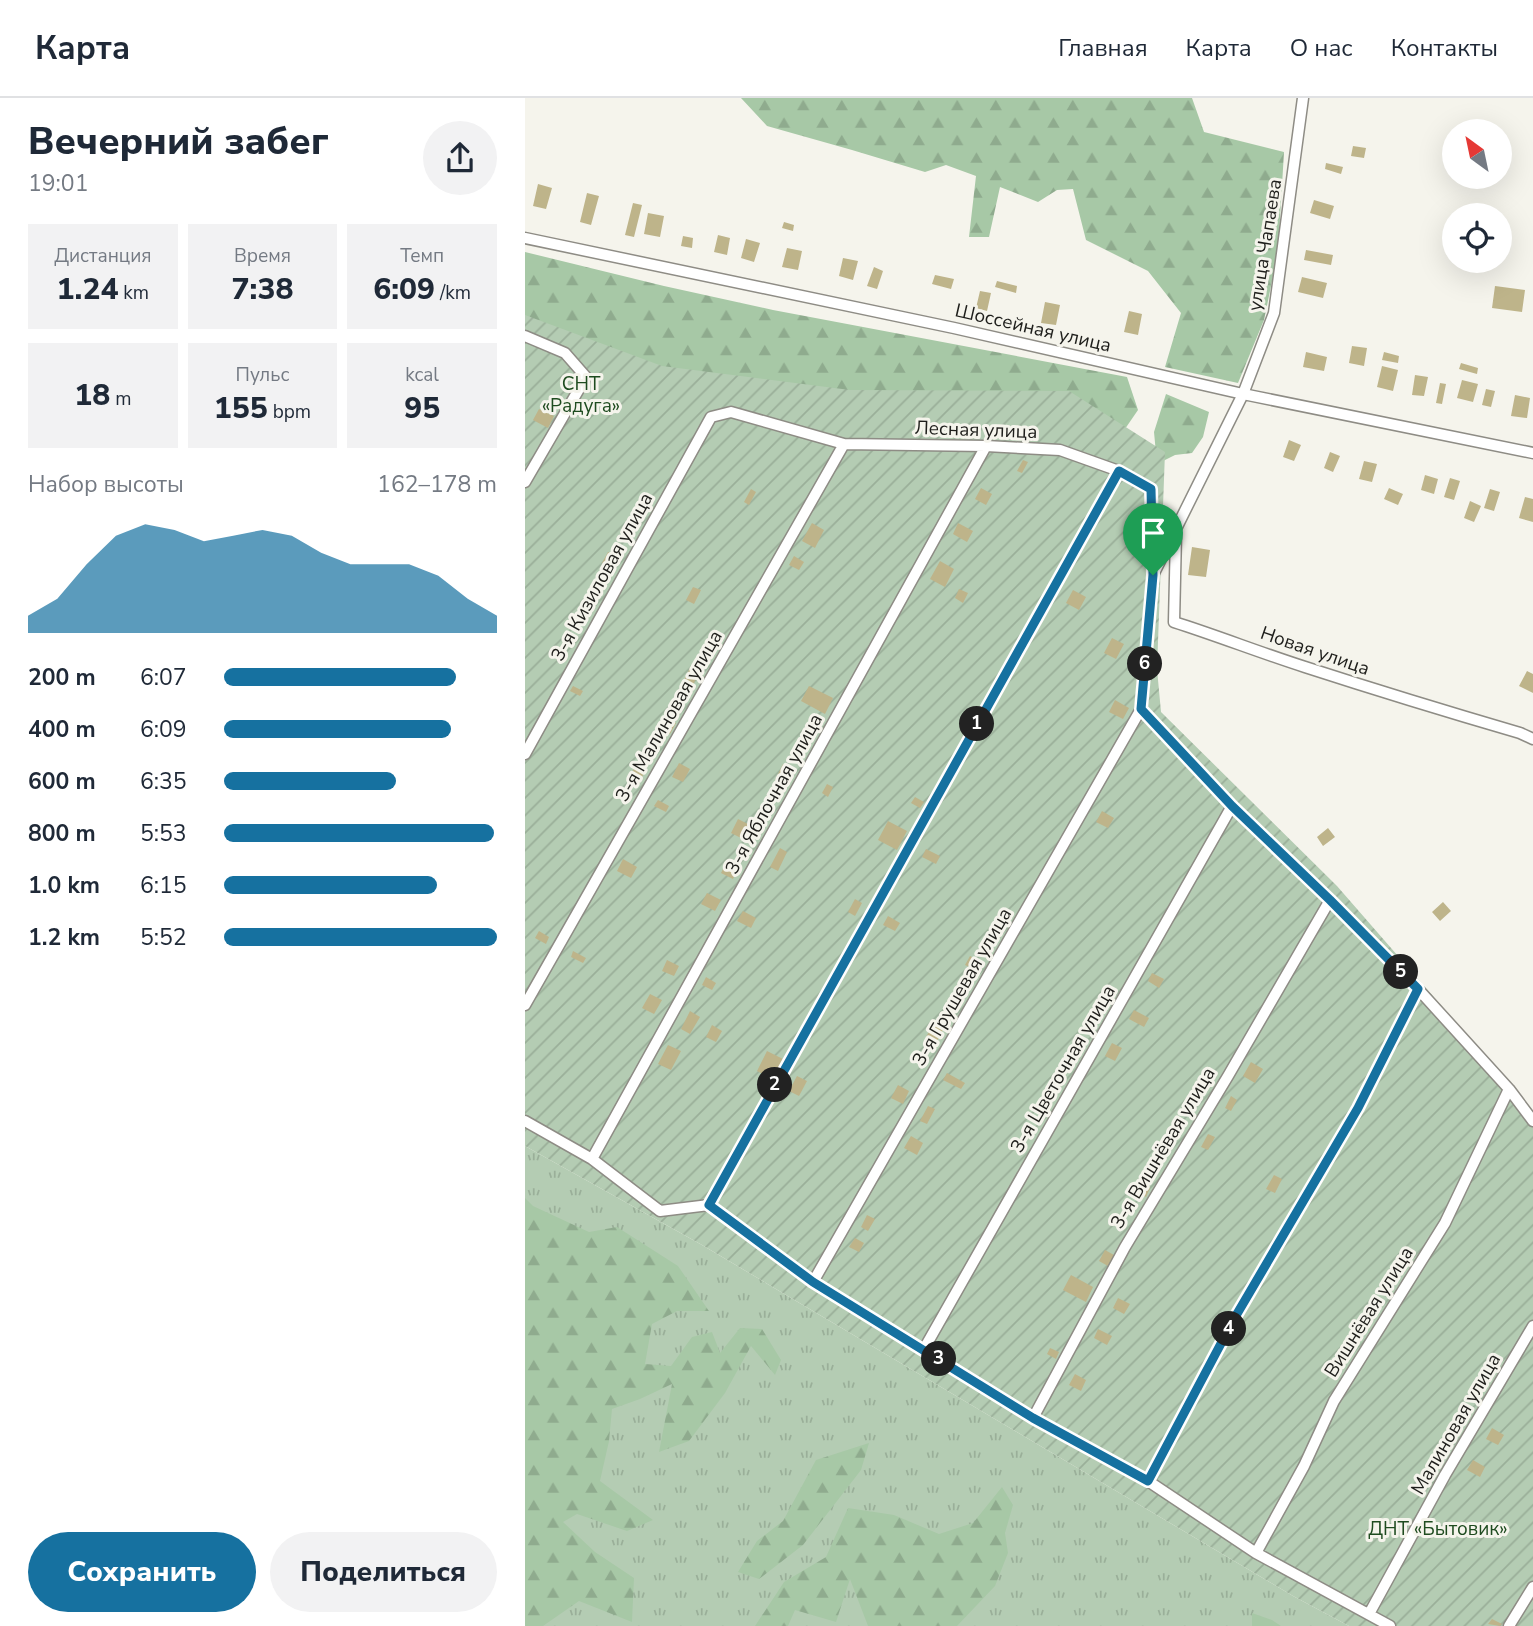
<!DOCTYPE html>
<html lang="ru">
<head>
<meta charset="utf-8">
<style>
	:root { --surface:#fff; --page:#f2f2f3; --text:#1f2937; --muted:#747a83; --line:#e0e1e3; --accent:#1671a0 }
	body { margin:0; font-family:"Nunito Sans",sans-serif; background:var(--page); color:var(--text); height:100vh; display:flex; flex-direction:column; font-size:26px; white-space:nowrap }
	* { box-sizing:border-box; margin:0 }
	p { font-size:23px; color:var(--muted) }
	.icon { flex:none; width:38px; height:38px; fill:none; stroke:currentColor; stroke-width:2; stroke-linecap:round; stroke-linejoin:round }
	.map { position:relative; flex:1; overflow:hidden }
	.side { display:flex; flex-direction:column; background:var(--surface); width:525px }
	.side>* { flex:none }
	.needle { width:46px; rotate:327deg }
	.buttons { position:absolute; left:917px; top:21px; display:grid; gap:14px }
	.buttons a { display:grid; place-items:center; width:70px; height:70px; border-radius:50%; background:var(--surface); box-shadow:0 7px 28px #0002; font-size:35px }
	.pin { position:absolute; display:grid; place-items:center; width:60px; height:60px; color:#fff; margin:-72px -30px; border-radius:50% 50% 50% 0; rotate:-45deg; box-shadow:0 0 7px #0007 }
	.pin .icon { rotate:45deg }
	.km { position:absolute; width:35px; height:35px; margin:-18px; border-radius:50%; background:#222; color:#fff; font-size:19px; line-height:35px; text-align:center }
	.round { display:grid; place-items:center; flex:none; width:74px; height:74px; border-radius:37px; background:var(--page) }
	.overview { display:flex; align-items:center; justify-content:space-between; height:119px; padding:0 28px }
	h1 { font-size:38px; font-weight:800; line-height:52px }
	.metrics { display:grid; grid-template-columns:repeat(3,1fr); gap:10px; height:119px; padding:7px 28px }
	.metrics div { display:grid; align-content:center; border-radius:0px; background:var(--page); text-align:center }
	.metrics b { font-size:30px; font-weight:800 }
	.metrics small { font-size:19px; font-weight:400 }
	.metrics p { font-size:19px }
	.chart { height:196px; padding:14px 28px }
	.chart p { display:flex; justify-content:space-between }
	.chart svg { width:100%; height:126px; margin-top:7px; fill:var(--accent); opacity:.7 }
	.cta { display:flex; gap:14px; margin-top:auto; padding:14px 28px }
	.cta a { flex:1; height:80px; border-radius:42px; background:var(--accent); color:#fff; font-size:28px; font-weight:800; line-height:80px; text-align:center }
	.cta a+a { background:var(--page); color:var(--text) }
	ul { padding:0 28px; list-style:none; font-size:23px }
	li { display:grid; grid-template-columns:112px 84px 1fr; align-items:center; height:52px }
	li i { height:18px; border-radius:9px; background:var(--accent) }
	header { display:flex; align-items:center; gap:42px; box-sizing:border-box; height:98px; padding:0 35px; background:var(--surface); border-bottom:2px solid var(--line) }
	header strong { font-size:33px }
	nav { display:flex; gap:38px; margin-inline-start:auto; font-size:24px }
	main { display:flex; flex:1; min-height:0 }
	.map>svg:first-child { display:block }
	.grass { fill:url(#grass-tufts) }
	.forest { fill:url(#forest-firs) }
	.garden { fill:url(#garden-furrows) }
	.building { fill:#beb48a }
	.lines { fill:none; stroke-linecap:round; stroke-linejoin:round }
	.street-casing { stroke:#8e8c85; stroke-width:13 }
	.street { stroke:#fff; stroke-width:10 }
	.route-casing { stroke:#fff; stroke-width:14 }
	.route { stroke:#1671a0; stroke-width:9 }
	.labels { text-anchor:middle; dominant-baseline:central; stroke-width:6; stroke-linejoin:round; paint-order:stroke }
	.street-label { font-size:19px; fill:#1e1e1b; stroke:#f5f4ec }
	.park-label { font-size:19px; fill:#1e4b1f; stroke:#f5f4ec }
</style>
</head>
<body>
<header>
<strong>Карта</strong>
<nav><a>Главная</a><a>Карта</a><a>О нас</a><a>Контакты</a></nav>
</header>
<main>
<section class="side">
<div class="overview"><div><h1>Вечерний забег</h1><p>19:01</p></div><a class="round"><svg class="icon" aria-label="share" viewBox="0 0 24 24"><path d="M12 15V3M7 8l5-5 5 5M5 13v7h14v-7"/></svg></a></div>
<div class="metrics">
<div><p>Дистанция</p><b>1.24<small> km</small></b></div>
<div><p>Время</p><b>7:38</b></div>
<div><p>Темп</p><b>6:09<small> /km</small></b></div>
</div>
<div class="metrics">
<div><b>18<small> m</small></b></div>
<div><p>Пульс</p><b>155<small> bpm</small></b></div>
<div><p>kcal</p><b>95</b></div>
</div>
<div class="chart"><p><span>Набор высоты</span>162–178 m</p>
<svg viewBox="0 0 160 44" preserveAspectRatio="none"><path d="M0 44V38L10 32L20 20L30 10L40 6L50 8L60 12L70 10L80 8L90 10L100 16L110 20L120 20L130 20L140 24L150 32L160 38V44z"/></svg>
</div>
<ul>
<li><b>200 m</b>6:07<i style="width:85%"></i></li>
<li><b>400 m</b>6:09<i style="width:83%"></i></li>
<li><b>600 m</b>6:35<i style="width:63%"></i></li>
<li><b>800 m</b>5:53<i style="width:99%"></i></li>
<li><b>1.0 km</b>6:15<i style="width:78%"></i></li>
<li><b>1.2 km</b>5:52<i style="width:100%"></i></li>
</ul>
<div class="cta"><a>Сохранить</a><a>Поделиться</a></div>
</section>
<div class="map">
<svg width="1008" height="1528" viewBox="0 0 1008 1528">
	<defs>
		<pattern id="grass-tufts" width="24" height="20" patternUnits="userSpaceOnUse" patternTransform="scale(1.75)"><rect width="24" height="20" fill="#b4ccb3"/><path d="M3 7l-1-3M5 7V3M7 7l1-3M15 17l-1-3M17 17v-4M19 17l1-3" fill="none" stroke="#9aaf99"/></pattern>
		<pattern id="forest-firs" width="22" height="20" patternUnits="userSpaceOnUse" patternTransform="scale(1.75)"><rect width="22" height="20" fill="#a7c8a6"/><path d="M5 1l3.5 6h-7zM16 11l3.5 6h-7z" fill="#8fab8e"/></pattern>
		<pattern id="garden-furrows" width="10" height="10" patternUnits="userSpaceOnUse" patternTransform="scale(1.75)"><rect width="10" height="10" fill="#b4ccb3"/><path d="M-1 1l2-2M0 10L10 0M9 11l2-2" fill="none" stroke="#9aaf99"/></pattern>
	</defs>
	<rect width="100%" height="100%" fill="#f5f4ec"/>
	<!-- grass -->
	<path class="grass" d="M0 1048 177 1147 768 1498 824 1528H0Z"/>
	<!-- forest -->
	<path class="forest" d="M216 0H667L679 34 759 54 753 154 739 222 713 285 640 269 656 215 623 173 561 142 548 91 532 92 513 104 475 89 464 139H444L451 78 421 67 400 74 327 52 242 28Z
		M0 154 139 188 248 212 602 279 613 312 591 344 205 307 0 218Z
		M641 296 684 314 678 339 667 355 650 357 632 366 629 334Z
		M0 1100 8 1108 64 1134 92 1129 153 1168 184 1213H152L127 1226 120 1266 146 1268 167 1239 187 1234 195 1255 215 1230 237 1231 256 1262 250 1277 226 1248 200 1295 164 1343 134 1354 147 1286 115 1301 87 1311 84 1343 75 1383 128 1422 102 1433 52 1416 38 1424 70 1454 109 1480 107 1524 54 1503 18 1528H0Z
		M344 1345 336 1372 278 1447 234 1481 213 1474 232 1443 258 1423 291 1362Z
		M477 1389 488 1407 480 1435 483 1455 470 1488 432 1528H343L325 1481 311 1524 270 1512 263 1528H230L259 1484 301 1459 323 1410 369 1417 414 1436 448 1425Z
		M727 1515 747 1522 756 1528H727Z"/>
	<!-- garden -->
	<path class="garden" d="M0 217 137 268 325 292 544 293 640 354 632 571 636 614 812 788 1008 1013V1528H824L768 1498 177 1147 0 1048Z"/>
	<!-- building -->
	<path class="building" d="M828 48 841 50 839 60 826 58Z
		M801 65 818 69 816 76 800 71Z
		M13 86 27 90 21 111 8 108Z
		M62 95 74 98 66 127 55 124Z
		M789 102 809 108 805 121 785 115Z
		M108 105 117 107 109 139 100 137Z
		M123 115 139 118 135 139 119 136Z
		M259 124 269 127 268 133 257 130Z
		M193 137 205 140 202 157 189 154Z
		M158 138 168 140 167 150 156 148Z
		M221 141 235 145 229 164 216 160Z
		M262 150 277 153 273 172 257 169Z
		M781 152 808 157 806 167 779 162Z
		M318 160 333 163 328 182 314 178Z
		M349 169 358 173 352 191 342 188Z
		M410 177 429 181 426 191 407 186Z
		M777 179 802 185 798 200 773 194Z
		M472 183 492 188 491 195 470 189Z
		M970 188 1000 192 997 214 967 210Z
		M455 193 466 195 462 213 451 210Z
		M520 204 535 207 531 227 516 225Z
		M604 213 617 216 613 237 599 234Z
		M827 248 842 250 839 268 824 265Z
		M781 254 802 259 799 273 778 269Z
		M859 254 874 258 873 265 857 262Z
		M936 265 953 270 952 276 934 271Z
		M857 268 873 272 868 293 852 289Z
		M890 277 903 279 899 298 887 297Z
		M937 282 953 286 948 304 932 300Z
		M915 285 921 286 917 306 911 305Z
		M961 291 970 293 966 309 957 307Z
		M990 297 1005 300 1002 320 986 318Z
		M14 311 29 318 23 330 8 322Z
		M764 342 776 347 769 363 758 359Z
		M805 354 815 358 808 374 799 370Z
		M498 362 503 364 497 375 492 373Z
		M839 363 852 366 847 384 834 381Z
		M900 377 913 381 909 396 896 392Z
		M925 380 935 383 929 402 919 399Z
		M456 390 467 396 461 407 450 401Z
		M864 390 878 396 873 407 859 401Z
		M226 391 231 394 224 407 219 404Z
		M965 391 975 394 969 413 959 410Z
		M1000 399 1008 401V424L994 420Z
		M945 403 956 408 949 424 939 420Z
		M287 425 299 432 290 450 277 443Z
		M433 425 448 433 442 444 428 436Z
		M667 449 685 452 681 479 663 477Z
		M83 454 95 460 89 471 77 465Z
		M269 458 279 464 274 472 264 467Z
		M415 463 429 471 420 489 405 481Z
		M168 489 176 492 169 506 161 502Z
		M434 491 443 495 438 505 430 500Z
		M548 492 561 499 554 512 541 505Z
		M587 540 599 546 591 561 579 555Z
		M165 570 174 575 165 593 156 588Z
		M1002 573 1008 576V595L994 588Z
		M48 588 58 593 55 598 45 593Z
		M284 588 308 600 300 616 276 603Z
		M590 602 604 610 598 621 584 614Z
		M139 618 151 625 145 636 133 629Z
		M154 665 165 671 158 684 147 679Z
		M258 666 267 671 259 687 250 682Z
		M110 669 120 674 114 684 104 679Z
		M302 686 308 689 303 699 297 695Z
		M390 699 399 704 395 710 386 705Z
		M133 702 144 708 141 714 129 708Z
		M577 713 589 720 583 730 571 724Z
		M213 721 231 730 224 744 206 735Z
		M363 723 382 733 372 752 353 742Z
		M803 730 810 739 798 748 792 739Z
		M255 750 262 754 253 773 245 769Z
		M401 751 415 758 411 766 397 759Z
		M98 761 112 769 106 780 92 773Z
		M202 763 214 769 208 781 196 775Z
		M182 795 196 802 190 813 176 806Z
		M330 801 337 805 330 818 323 814Z
		M918 804 926 813 915 823 907 814Z
		M218 813 231 820 226 830 212 823Z
		M363 818 375 825 370 833 358 827Z
		M14 833 24 839 21 846 10 840Z
		M48 853 61 860 58 865 46 859Z
		M445 858 457 864 453 873 440 867Z
		M142 862 154 868 149 878 137 873Z
		M627 875 639 881 634 890 623 883Z
		M181 879 191 885 187 892 177 887Z
		M125 896 137 902 129 916 117 910Z
		M609 912 624 920 619 929 604 921Z
		M165 913 175 919 165 936 156 931Z
		M187 927 197 933 191 944 181 939Z
		M408 927 418 932 411 945 401 939Z
		M587 945 597 950 590 963 580 958Z
		M143 947 156 953 146 972 133 966Z
		M242 953 258 961 247 981 232 973Z
		M726 964 738 971 730 985 718 978Z
		M422 975 440 985 436 991 418 982Z
		M272 978 282 983 274 998 264 993Z
		M373 987 384 993 378 1006 366 1000Z
		M706 998 712 1002 706 1013 700 1010Z
		M403 1008 410 1011 402 1026 395 1023Z
		M683 1036 690 1039 683 1052 676 1049Z
		M386 1038 398 1045 392 1057 379 1050Z
		M749 1077 757 1081 750 1095 741 1091Z
		M619 1087 625 1090 621 1099 614 1095Z
		M342 1117 350 1121 343 1133 336 1129Z
		M330 1140 339 1145 334 1154 324 1149Z
		M580 1152 589 1157 583 1168 574 1163Z
		M546 1177 568 1189 561 1204 538 1192Z
		M593 1200 605 1206 599 1216 588 1210Z
		M573 1231 587 1238 582 1247 569 1240Z
		M525 1250 534 1254 531 1261 522 1256Z
		M550 1276 561 1282 556 1293 544 1287Z
		M967 1330 979 1337 973 1347 961 1341Z
		M948 1362 960 1369 955 1379 942 1372Z
		M967 1521 977 1526 975 1528 963 1526Z"/>
	<g class="lines">
		<!-- street casing -->
		<g class="street-casing">
			<path id="street" d="M0 140 429 230 718 296 1008 355
				M0 238 40 255 61 279 0 384
				M651 436 649 524C693 538 736 555 780 569 851 592 923 614 995 635L1008 641
				M616 611 707 708 805 802 893 891 984 991 1008 1023
				M0 656 186 319 206 314 319 346 461 348 535 352 594 373 626 391 628 475
				M0 907 319 346
				M0 1023 67 1061 135 1113 184 1107 288 1184 508 1320 623 1383 731 1455 865 1528
				M67 1061 461 348
				M184 1107 594 373
				M288 1184 616 611 628 477 718 296 749 215 778 0
				M399 1251 707 708
				M508 1320 600 1149 703 978 805 802
				M623 1383 709 1221 833 1010 893 891
				M731 1455 779 1368 809 1303 920 1125 984 991
				M844 1516 920 1377 1008 1228
				M984 1528 1008 1489"/>
		</g>
		<!-- street -->
		<use href="#street" class="street"/>
	</g>
	<g class="lines">
		<!-- route casing -->
		<g class="route-casing">
			<path id="route" d="M594 373 626 391 628 477 616 611 707 708 805 802 893 891 833 1010 709 1221 623 1383 508 1320 288 1184 184 1107Z"/>
		</g>
		<!-- route -->
		<use href="#route" class="route"/>
	</g>
	<g class="labels">
		<!-- street labels -->
		<g class="street-label">
			<text transform="translate(740 147) rotate(-81)">улица Чапаева</text>
			<text transform="translate(508 230) rotate(13)">Шоссейная улица</text>
			<text transform="translate(451 332) rotate(2)">Лесная улица</text>
			<text transform="translate(77 479) rotate(-61)">3-я Кизиловая улица</text>
			<text transform="translate(790 553) rotate(19)">Новая улица</text>
			<text transform="translate(144 618) rotate(-60)">3-я Малиновая улица</text>
			<text transform="translate(249 696) rotate(-61)">3-я Яблочная улица</text>
			<text transform="translate(437 889) rotate(-60)">3-я Грушевая улица</text>
			<text transform="translate(538 971) rotate(-60)">3-я Цветочная улица</text>
			<text transform="translate(638 1050) rotate(-59)">3-я Вишнёвая улица</text>
			<text transform="translate(844 1214) rotate(-58)">Вишнёвая улица</text>
			<text transform="translate(931 1326) rotate(-60)">Малиновая улица</text>
		</g>
		<!-- park labels -->
		<g class="park-label">
			<text x="56" y="286">СНТ<tspan x="56" dy="22">«Радуга»</tspan></text>
			<text x="913" y="1431">ДНТ «Бытовик»</text>
		</g>
	</g>
</svg>
<div class="buttons">
<a><svg class="needle" viewBox="-14 -14 28 28"><path d="M0-13l5 13h-10z" fill="#e53935"/><path d="M0 13l5-13h-10z" fill="#747a83"/></svg></a>
<a><svg class="icon" aria-label="locate" viewBox="0 0 24 24"><circle cx="12" cy="12" r="6"/><path d="M12 2v4M12 18v4M2 12h4M18 12h4"/></svg></a>
</div>
<div class="pin" style="left:628px;top:477px;background:#1e9e55"><svg class="icon" aria-label="arrive" viewBox="0 0 24 24"><path d="M6 21V4h12l-3 4 3 4H6"/></svg></div>
<b class="km" style="left:452px;top:626px">1</b>
<b class="km" style="left:250px;top:987px">2</b>
<b class="km" style="left:414px;top:1261px">3</b>
<b class="km" style="left:704px;top:1231px">4</b>
<b class="km" style="left:876px;top:874px">5</b>
<b class="km" style="left:620px;top:566px">6</b>
</div>
</main>
</body>
</html>
